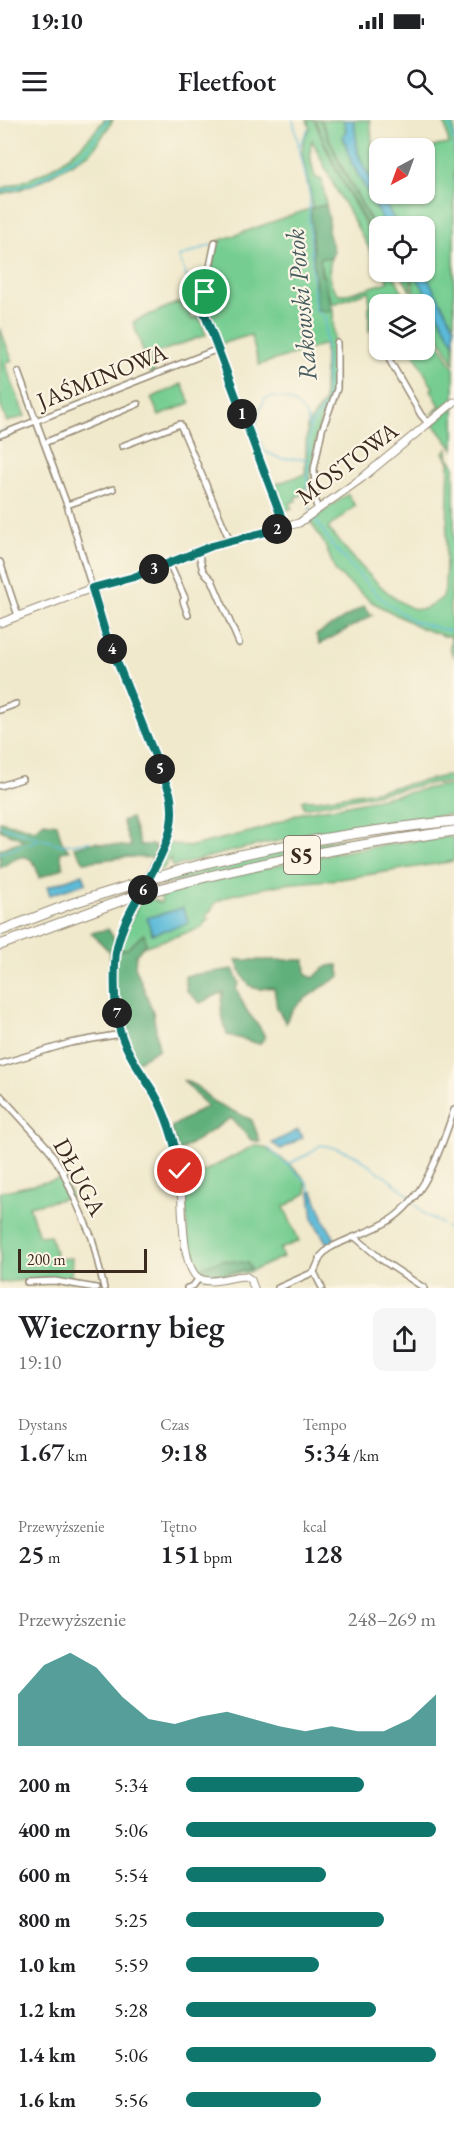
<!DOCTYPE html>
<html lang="pl">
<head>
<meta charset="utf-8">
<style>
	:root { --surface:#fff; --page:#f6f6f6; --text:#202124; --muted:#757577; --accent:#0f766e }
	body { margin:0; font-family:"EB Garamond",serif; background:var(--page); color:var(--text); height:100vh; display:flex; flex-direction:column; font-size:22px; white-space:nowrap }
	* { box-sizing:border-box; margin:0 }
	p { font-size:20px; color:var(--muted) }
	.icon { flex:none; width:33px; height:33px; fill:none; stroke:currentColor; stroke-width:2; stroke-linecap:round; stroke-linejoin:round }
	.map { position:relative; height:1168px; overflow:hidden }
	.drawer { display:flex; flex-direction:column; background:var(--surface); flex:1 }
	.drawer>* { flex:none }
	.needle { width:39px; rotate:221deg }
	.buttons { position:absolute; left:369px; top:18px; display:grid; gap:12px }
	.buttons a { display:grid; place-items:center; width:66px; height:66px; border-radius:12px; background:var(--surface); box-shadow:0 2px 4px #0004; font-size:30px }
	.scale { position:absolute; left:18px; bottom:15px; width:129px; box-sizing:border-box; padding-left:6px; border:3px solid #3b2a1e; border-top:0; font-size:16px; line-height:21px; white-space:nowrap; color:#3b2a1e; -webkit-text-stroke:4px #fcf5e5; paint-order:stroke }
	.pin { position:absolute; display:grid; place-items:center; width:51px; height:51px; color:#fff; margin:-26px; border:3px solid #fff; border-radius:50%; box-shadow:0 2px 6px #0007 }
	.km { position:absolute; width:30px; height:30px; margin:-15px; border-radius:50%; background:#222; color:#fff; font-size:16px; line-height:30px; text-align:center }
	.round { display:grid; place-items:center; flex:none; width:63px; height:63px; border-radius:12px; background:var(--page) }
	.overview { display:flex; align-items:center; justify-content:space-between; height:102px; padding:0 18px }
	h1 { font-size:33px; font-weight:600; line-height:45px }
	.stats { display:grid; grid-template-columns:repeat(3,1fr); gap:9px; height:102px; padding:6px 18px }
	.stats div { display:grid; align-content:center }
	.stats b { font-size:26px; font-weight:600 }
	.stats small { font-size:16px; font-weight:400 }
	.stats p { font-size:16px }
	.chart { height:168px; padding:12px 18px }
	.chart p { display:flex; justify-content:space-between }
	.chart svg { width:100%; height:108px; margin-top:6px; fill:var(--accent); opacity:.7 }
	ul { padding:0 18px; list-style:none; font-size:20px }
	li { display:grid; grid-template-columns:96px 72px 1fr; align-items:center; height:45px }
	li i { height:15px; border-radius:8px; background:var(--accent) }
	.status { display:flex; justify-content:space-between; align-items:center; height:42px; padding:0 30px; background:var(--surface); direction:ltr }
	.status svg { height:16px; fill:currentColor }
	header { display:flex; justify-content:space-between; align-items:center; height:78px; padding:0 18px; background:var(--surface); font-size:27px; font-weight:600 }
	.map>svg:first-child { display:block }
	.green { fill:#76cd92; stroke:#587c58; stroke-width:1.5 }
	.forest { fill:#60b07c; stroke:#4e6d4d; stroke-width:1.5 }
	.water { fill:#5abad8; stroke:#4a727b; stroke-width:1.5 }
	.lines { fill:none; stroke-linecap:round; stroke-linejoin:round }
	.stream { stroke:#5abad8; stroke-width:1.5 }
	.street-casing { stroke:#968a75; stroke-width:8 }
	.secondary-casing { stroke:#968a75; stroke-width:9 }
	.highway-casing { stroke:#968a75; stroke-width:11 }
	.street { stroke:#fff; stroke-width:5 }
	.secondary { stroke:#fff; stroke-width:7 }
	.highway { stroke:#fff; stroke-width:9 }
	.highway-bridge-casing { stroke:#968a75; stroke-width:11; stroke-linecap:butt }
	.highway-bridge { stroke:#fff; stroke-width:9 }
	.route-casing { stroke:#fff; stroke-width:12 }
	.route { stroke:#0f766e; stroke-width:8 }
	.labels { text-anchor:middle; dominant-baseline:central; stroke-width:4.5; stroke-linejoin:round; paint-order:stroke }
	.shield { fill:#fcf5e5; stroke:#75675a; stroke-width:1.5 }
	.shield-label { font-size:22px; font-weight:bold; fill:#3b2a1e }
	.street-label { font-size:24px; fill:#3b2a1e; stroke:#fcf5e5 }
	.water-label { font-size:26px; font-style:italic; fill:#465c5f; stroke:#fcf5e5 }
</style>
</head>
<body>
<div class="status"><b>19:10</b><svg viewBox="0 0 49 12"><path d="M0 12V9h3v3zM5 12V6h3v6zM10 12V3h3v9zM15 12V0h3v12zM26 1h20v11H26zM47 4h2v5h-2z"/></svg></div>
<header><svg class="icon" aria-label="menu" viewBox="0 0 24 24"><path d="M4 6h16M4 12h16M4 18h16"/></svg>Fleetfoot<svg class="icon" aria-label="search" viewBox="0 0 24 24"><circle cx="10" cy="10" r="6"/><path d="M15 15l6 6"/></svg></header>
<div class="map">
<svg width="454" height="1168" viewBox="0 0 454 1168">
	<rect width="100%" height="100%" fill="#fcf5e5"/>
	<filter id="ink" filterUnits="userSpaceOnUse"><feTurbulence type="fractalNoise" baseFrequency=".0167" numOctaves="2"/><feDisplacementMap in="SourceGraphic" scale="12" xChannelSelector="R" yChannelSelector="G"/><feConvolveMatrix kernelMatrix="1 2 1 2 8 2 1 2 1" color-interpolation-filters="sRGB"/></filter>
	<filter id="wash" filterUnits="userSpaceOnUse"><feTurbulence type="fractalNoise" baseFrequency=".008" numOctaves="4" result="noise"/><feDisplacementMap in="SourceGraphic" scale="24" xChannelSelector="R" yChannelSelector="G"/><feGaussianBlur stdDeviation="1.35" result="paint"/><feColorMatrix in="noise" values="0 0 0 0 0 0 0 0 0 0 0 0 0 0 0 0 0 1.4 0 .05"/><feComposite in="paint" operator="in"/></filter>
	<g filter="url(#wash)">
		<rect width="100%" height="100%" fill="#f0e9cc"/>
		<!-- green -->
		<path class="green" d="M104 0H113L94 29 87 35 41 61 18 70 0 74V69C45 57 76 37 104 0Z
			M307 0H314L335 48 379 130V146L334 66 312 20C308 33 312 45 315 57L322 60 326 85 312 88V123L317 189 326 192 333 190 335 268 330 285 321 300 317 314 311 350 310 365 306 367 302 375 295 377 296 381 290 383 292 388 283 391 278 377 280 376 279 373H276L273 365 305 354 307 306 324 282 325 224 259 245 251 215 220 224 207 183 211 150 218 121 312 88C313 61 291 32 310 8Z
			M315 0H320L342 50 379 119V126L339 53Z
			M321 0H344L346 10 343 16 351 42 386 106H380L379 115 343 49Z
			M354 0H370L373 31 379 47 380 74H424L425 33 436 26 449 24 444 0H454V202L452 203 424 152V106H398L364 47 358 33Z
			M320 138H331C328 152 328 165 339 174H348L388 162 383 152H392L403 173 404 184H380L379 203 369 211V171L333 184C326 169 321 154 320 138Z
			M400 152H414L454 223V243L425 191V186L426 188 428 186 414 173 413 159H411V173Z
			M179 182 184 190 188 189 192 199 199 196 206 215 148 236 155 253 151 254 133 202Z
			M425 197 454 249V278L432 295 440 286 431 270 433 268 412 230H424L425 218 431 214 425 203Z
			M0 208 12 240 5 244 25 296 7 302 0 284Z
			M182 264 190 283 159 296 151 278Z
			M454 286V330L434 304Z
			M448 329 447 335 454 345V424L450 487 454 536 450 530 451 516H444L421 508 372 482 336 452 324 423 310 401 348 374 355 386 328 408C343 426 398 495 423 489 429 488 438 481 443 477L445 469 449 342 444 332Z
			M446 656 454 658V663H434L304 688 302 680H317L370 672Z
			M439 666H454V694C360 706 264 719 173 747L170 738 163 749 154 752 169 723 188 727 258 710 304 692 338 687Z
			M454 705V707L161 765 163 758 264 733 326 721Z
			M446 717 454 718V741L340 759 284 764 234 774 216 782 210 792 207 793 206 797 210 799H208L201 808 143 827 146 822 144 815 127 829 121 830 119 827 140 780 149 777 160 783 162 781 159 773C254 750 349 727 446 717Z
			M255 1025C266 1026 298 1049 304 1059 306 1062 306 1069 307 1073L284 1087 299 1121 280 1129 283 1137 249 1152 204 1158 198 1152 194 1133 189 1132 184 1062Z
			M64 1058 72 1077 29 1086 39 1116 50 1115 57 1139 72 1138 71 1161 41 1158 0 1163V1072Z"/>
		<!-- forest -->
		<path class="forest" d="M326 85 329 99 328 111 334 131 331 138H320L321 155 325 157 327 171 333 190 326 192 317 189 311 94 312 88Z
			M364 486 368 492 373 495 320 524 316 515Z
			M131 698 140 725H152L157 728 155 738 127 737 84 742 74 727 96 722 102 724 131 727 122 701Z
			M0 701 35 710 44 702 57 704 62 722 69 731 60 732 63 748 39 758C33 727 19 736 0 748V729L24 720 0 710Z
			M108 809 121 830 127 829 144 814 146 823 136 835 135 846 153 892 159 929 133 944 109 866 110 832 91 813Z
			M236 840H305L306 855 314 858C322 849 326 845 338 845L340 856C323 868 292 881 286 903L277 888 274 868C267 866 266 869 260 869 245 869 241 851 236 840Z
			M233 849 239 863 236 868C240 876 244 887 249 894 256 903 262 907 265 918L259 924 227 915 221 891 223 872 200 883 187 871 185 856Z
			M183 960 196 966 214 982 252 1000 260 1022 251 1020 231 998 178 1032 171 1007 207 986Z
			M223 1140 248 1143 251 1149 205 1157 203 1146Z"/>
		<!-- water -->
		<path class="water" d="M344 0H354L358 33 364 47 398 106H386L351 42 343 16 346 10Z
			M414 152H424L454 206V223Z
			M83 754 86 763 50 775 47 767Z
			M183 788 189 803 152 814 147 798Z
			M298 1010 303 1017 281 1029 272 1023Z
			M310 1072H313L326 1104 335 1119 328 1125 313 1100Z"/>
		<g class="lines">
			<!-- stream -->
			<path class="stream" d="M293 0 310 76 309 97 315 190 325 197 327 281 310 308 307 363 310 391
				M449 0 453 21
				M300 25 308 9
				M454 26V29
				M0 72 34 63 78 36 89 27 108 0
				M191 169 179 137 211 125
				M0 312 8 309
				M308 339H281L264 331C254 310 253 298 266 278 286 274 307 286 309 307
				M314 397 332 425 380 478 413 501 449 511
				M0 706 62 725 90 722
				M0 733 39 720
				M268 1028 307 1062 311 1072
				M288 1044 309 1034 320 1025C332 1026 345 1031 356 1036 364 1040 408 1073 412 1079
				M414 1083 424 1094 442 1104
				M446 1107 454 1113"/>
		</g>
	</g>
	<g filter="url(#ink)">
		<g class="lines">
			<!-- street casing -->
			<g class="street-casing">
				<path id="street" d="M215 122 203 180 204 192 285 407
					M390 241 421 295 429 304
					M18 252 67 385 92 468
					M0 315 218 229
					M44 323 138 284
					M122 326 180 304 230 421
					M67 385 113 369
					M318 390 316 384 314 349 322 310 337 269V223
					M198 431 203 451 212 460 239 523
					M0 442 18 496
					M169 443 185 478 183 481 188 495
					M0 590 16 584
					M0 666 22 659
					M0 944 70 923 121 914
					M0 975 48 1028 63 1052 92 1118 104 1168
					M355 1117 382 1140 424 1168
					M314 1152 321 1136 328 1129C347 1118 368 1113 387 1102 425 1079 440 1031 454 990
					M27 1162 55 1161 96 1168
					M187 1168 193 1166 199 1158
					M278 1168 314 1152 322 1168"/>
			</g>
			<!-- secondary casing -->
			<g class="secondary-casing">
				<path id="secondary" d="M92 468 105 512 170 673 173 689 170 713 122 811C112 838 112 893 123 919 131 939 144 956 155 975 168 999 177 1026 180 1053 183 1077 180 1139 196 1156 207 1167 231 1156 245 1156L251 1160 254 1168
					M0 503 92 468 134 457 208 427 299 403 362 358 454 282"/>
			</g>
			<!-- highway casing -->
			<g class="highway-casing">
				<path id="highway" d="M158 757C254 727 354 712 454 701
					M152 771C251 743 352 725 454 711
					M0 811 73 783 138 763
					M0 825 131 777"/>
			</g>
			<!-- street -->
			<use href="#street" class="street"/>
			<!-- secondary -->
			<use href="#secondary" class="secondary"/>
			<!-- highway -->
			<use href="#highway" class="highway"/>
			<!-- highway-bridge casing -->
			<g class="highway-bridge-casing">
				<path id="highway-bridge" d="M138 763 158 757
					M131 777 152 771"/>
			</g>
			<!-- highway-bridge -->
			<use href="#highway-bridge" class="highway-bridge"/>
		</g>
	</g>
	<g class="lines" filter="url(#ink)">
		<!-- route casing -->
		<g class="route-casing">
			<path id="route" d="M180 1051C175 1023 168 997 154 973 143 955 129 937 122 917 114 895 114 868 115 844 116 783 185 736 170 673L105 512 92 468 134 457 212 426 285 407 204 192 205 172"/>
		</g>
		<!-- route -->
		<use href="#route" class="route"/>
	</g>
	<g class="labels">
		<!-- shield labels -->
		<rect class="shield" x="284" y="716" width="36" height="38" rx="4.5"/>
		<g class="shield-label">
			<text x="302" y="735">S5</text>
		</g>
		<!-- street labels -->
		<g class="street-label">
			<text transform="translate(102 256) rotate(-22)">JAŚMINOWA</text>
			<text transform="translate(347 343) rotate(-37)">MOSTOWA</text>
			<text transform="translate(80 1057) rotate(62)">DŁUGA</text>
		</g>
		<!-- water labels -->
		<g class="water-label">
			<text transform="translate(301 185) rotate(-95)">Rakowski Potok</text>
		</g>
	</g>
</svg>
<div class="buttons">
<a><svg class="needle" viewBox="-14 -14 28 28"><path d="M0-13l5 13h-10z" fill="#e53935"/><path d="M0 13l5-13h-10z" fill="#757577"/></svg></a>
<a><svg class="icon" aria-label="locate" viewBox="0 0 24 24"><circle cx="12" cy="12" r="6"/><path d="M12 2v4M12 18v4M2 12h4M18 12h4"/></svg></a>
<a><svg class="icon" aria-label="layers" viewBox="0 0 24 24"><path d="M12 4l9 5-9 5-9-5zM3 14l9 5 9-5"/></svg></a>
</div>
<div class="scale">200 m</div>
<div class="pin" style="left:205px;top:172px;background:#1e9e55"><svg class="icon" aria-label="arrive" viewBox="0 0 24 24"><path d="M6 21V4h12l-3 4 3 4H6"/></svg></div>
<div class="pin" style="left:180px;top:1051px;background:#d93025"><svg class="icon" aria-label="check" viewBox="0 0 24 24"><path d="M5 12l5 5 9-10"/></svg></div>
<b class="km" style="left:242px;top:294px">1</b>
<b class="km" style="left:277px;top:409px">2</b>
<b class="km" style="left:154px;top:449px">3</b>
<b class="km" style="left:112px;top:529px">4</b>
<b class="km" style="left:160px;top:649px">5</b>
<b class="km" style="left:143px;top:770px">6</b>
<b class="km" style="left:117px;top:893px">7</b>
</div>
<section class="drawer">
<div class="overview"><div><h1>Wieczorny bieg</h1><p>19:10</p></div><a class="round"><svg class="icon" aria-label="share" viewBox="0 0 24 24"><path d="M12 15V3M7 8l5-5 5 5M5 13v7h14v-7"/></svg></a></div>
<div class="stats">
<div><p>Dystans</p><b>1.67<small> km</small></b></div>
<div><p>Czas</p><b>9:18</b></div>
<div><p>Tempo</p><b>5:34<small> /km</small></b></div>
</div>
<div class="stats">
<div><p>Przewyższenie</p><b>25<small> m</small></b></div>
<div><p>Tętno</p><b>151<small> bpm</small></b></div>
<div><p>kcal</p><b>128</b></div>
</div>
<div class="chart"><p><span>Przewyższenie</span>248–269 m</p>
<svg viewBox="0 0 160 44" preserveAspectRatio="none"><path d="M0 44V23L10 11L20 6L30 12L40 24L50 33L60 35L70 32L80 30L90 33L100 36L110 38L120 36L130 38L140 38L150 33L160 23V44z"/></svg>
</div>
<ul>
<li><b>200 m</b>5:34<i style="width:71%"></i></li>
<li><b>400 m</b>5:06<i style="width:100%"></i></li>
<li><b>600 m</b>5:54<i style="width:56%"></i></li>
<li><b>800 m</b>5:25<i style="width:79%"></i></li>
<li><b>1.0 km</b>5:59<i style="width:53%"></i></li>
<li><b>1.2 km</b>5:28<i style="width:76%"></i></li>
<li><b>1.4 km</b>5:06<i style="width:100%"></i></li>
<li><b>1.6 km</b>5:56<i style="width:54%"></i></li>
</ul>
</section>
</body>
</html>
